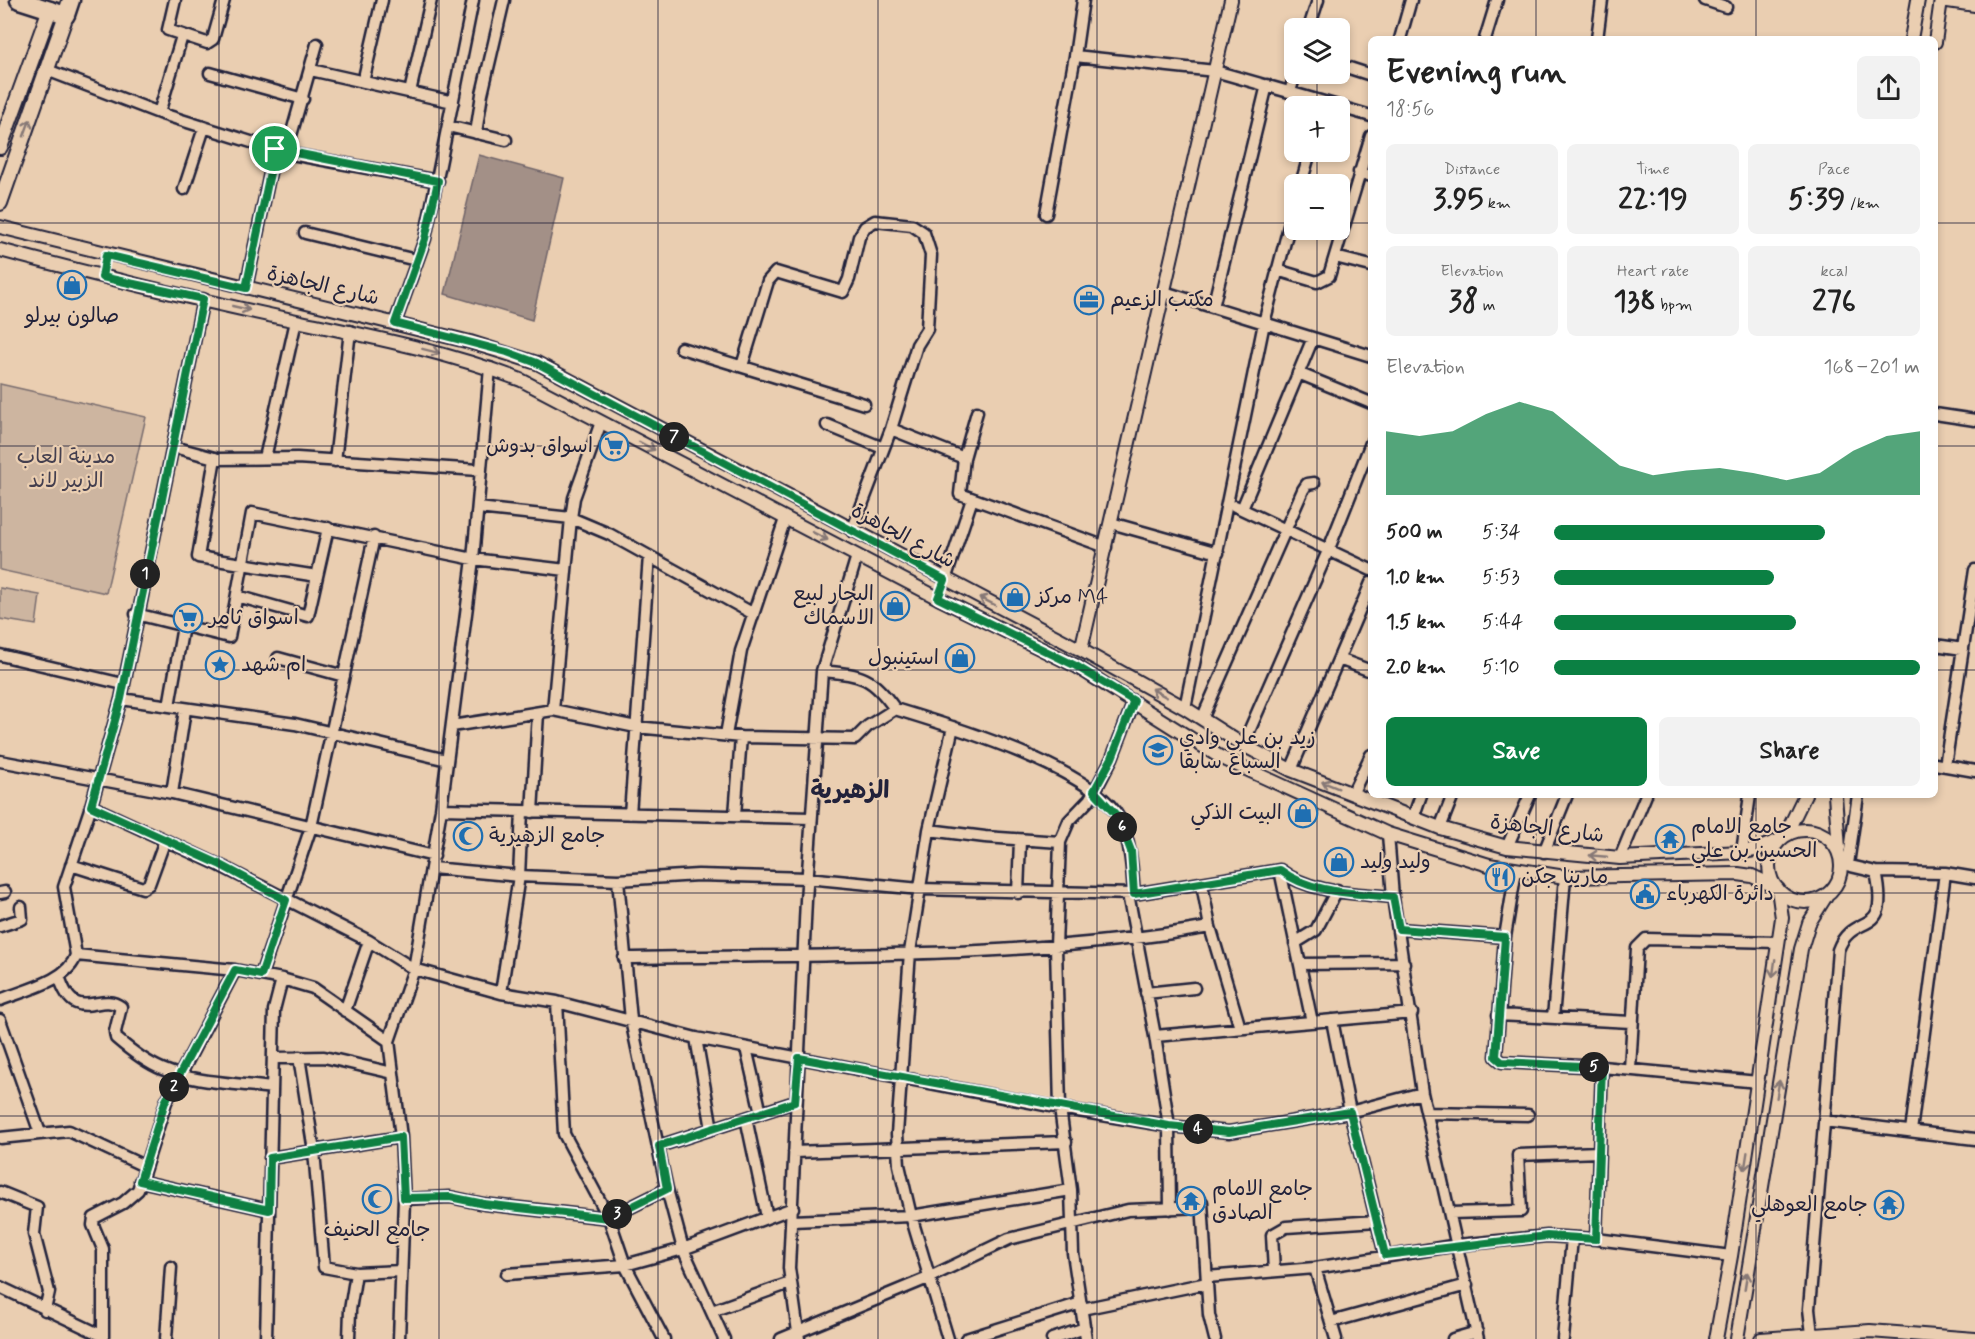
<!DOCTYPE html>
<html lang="en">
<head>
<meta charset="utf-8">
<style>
	:root { --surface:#fff; --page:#f2f2f2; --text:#222; --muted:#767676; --accent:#0b8043 }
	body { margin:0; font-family:Mynerve,"Playpen Sans Arabic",sans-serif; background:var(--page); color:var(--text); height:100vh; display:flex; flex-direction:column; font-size:22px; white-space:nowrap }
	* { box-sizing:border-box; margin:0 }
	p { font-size:20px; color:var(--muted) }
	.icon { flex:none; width:33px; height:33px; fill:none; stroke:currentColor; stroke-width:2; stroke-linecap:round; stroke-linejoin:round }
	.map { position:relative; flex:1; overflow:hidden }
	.sheet { position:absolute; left:1368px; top:36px; width:570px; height:762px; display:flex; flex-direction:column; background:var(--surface); border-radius:9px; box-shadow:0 3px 9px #0003 }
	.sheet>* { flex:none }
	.fabs { position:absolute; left:1284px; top:18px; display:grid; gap:12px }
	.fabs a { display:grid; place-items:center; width:66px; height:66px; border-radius:9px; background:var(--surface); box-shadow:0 3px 9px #0003; font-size:30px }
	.pin { position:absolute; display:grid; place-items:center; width:51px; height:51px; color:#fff; margin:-26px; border:3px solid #fff; border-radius:50%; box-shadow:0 2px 6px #0007 }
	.km { position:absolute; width:30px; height:30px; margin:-15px; border-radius:50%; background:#222; color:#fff; font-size:16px; line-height:30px; text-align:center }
	.round { display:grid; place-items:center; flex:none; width:63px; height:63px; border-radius:9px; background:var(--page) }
	.summary { display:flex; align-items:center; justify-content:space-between; height:102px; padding:0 18px }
	h1 { font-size:33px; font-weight:700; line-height:45px }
	.figures { display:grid; grid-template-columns:repeat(3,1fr); gap:9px; height:102px; padding:6px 18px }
	.figures div { display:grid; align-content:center; border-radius:9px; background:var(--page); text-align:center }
	.figures b { font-size:30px; font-weight:700 }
	.figures small { font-size:16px; font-weight:400 }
	.figures p { font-size:16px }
	.chart { height:168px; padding:12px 18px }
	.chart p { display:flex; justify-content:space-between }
	.chart svg { width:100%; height:108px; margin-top:6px; fill:var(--accent); opacity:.7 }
	.button { display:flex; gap:12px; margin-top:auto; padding:12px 18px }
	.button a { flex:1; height:69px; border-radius:9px; background:var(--accent); color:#fff; font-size:24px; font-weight:700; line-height:69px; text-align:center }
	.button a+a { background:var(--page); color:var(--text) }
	ul { padding:0 18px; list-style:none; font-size:20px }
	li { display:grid; grid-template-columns:96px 72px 1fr; align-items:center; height:45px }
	li i { height:15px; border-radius:8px; background:var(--accent) }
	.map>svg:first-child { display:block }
	.green { fill:#cdb5a0; stroke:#786c6e; stroke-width:1.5 }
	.water { fill:#a39087; stroke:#6f6469; stroke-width:1.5 }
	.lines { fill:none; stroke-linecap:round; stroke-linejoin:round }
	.minor-casing { stroke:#22223b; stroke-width:15 }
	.tertiary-casing { stroke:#22223b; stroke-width:16 }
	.secondary-casing { stroke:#22223b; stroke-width:18 }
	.primary-casing { stroke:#22223b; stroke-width:21 }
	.minor { stroke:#eaceb1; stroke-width:10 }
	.tertiary { stroke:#eaceb1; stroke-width:12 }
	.secondary { stroke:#eaceb1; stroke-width:14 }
	.primary { stroke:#eaceb1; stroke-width:16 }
	.oneway { stroke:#867876 }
	.route-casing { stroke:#fff; stroke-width:12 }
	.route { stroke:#0b8043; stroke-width:8 }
	.grid { fill:none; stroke:#22223b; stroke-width:1.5; stroke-opacity:0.55 }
	.labels { text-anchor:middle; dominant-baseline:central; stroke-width:4.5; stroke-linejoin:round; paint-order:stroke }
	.street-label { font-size:21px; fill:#22223b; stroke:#eaceb1 }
	.poi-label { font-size:21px; fill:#22223b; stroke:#eaceb1; text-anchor:start }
	.park-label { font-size:21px; fill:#443f4f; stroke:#eaceb1 }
	.quarter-label { font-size:24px; font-weight:bold; fill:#22223b; stroke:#eaceb1 }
</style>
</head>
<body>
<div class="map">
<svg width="1975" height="1339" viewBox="0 0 1975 1339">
	<rect width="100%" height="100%" fill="#eaceb1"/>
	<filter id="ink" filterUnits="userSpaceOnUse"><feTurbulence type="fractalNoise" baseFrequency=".0167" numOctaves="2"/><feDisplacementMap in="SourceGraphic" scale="12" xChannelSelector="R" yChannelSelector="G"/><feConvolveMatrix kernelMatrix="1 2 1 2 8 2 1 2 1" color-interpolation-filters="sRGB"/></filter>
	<g filter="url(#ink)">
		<!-- green -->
		<path class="green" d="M0 384 146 417 106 593 0 570Z
			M0 588 40 595 36 625 0 619Z"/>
		<!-- water -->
		<path class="water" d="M479 155 564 178 532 320 445 294Z"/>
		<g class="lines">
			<!-- minor casing -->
			<g class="minor-casing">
				<path id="minor" d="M175 0 168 30 207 43 213 39 224 0
					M1083 0 1075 56 1215 71 1338 106
					M1705 0 1726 7
					M1309 28 1318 0
					M1400 39 1411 0
					M1485 39 1497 0
					M1597 39 1602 0
					M1340 65 1371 75
					M47 70 159 113 286 153 438 181
					M311 70 453 102
					M210 73 303 99
					M363 82 382 0
					M410 92 431 0
					M1290 92 1295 74
					M1340 107 1371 116
					M159 113 182 36
					M448 126 506 140
					M476 133 482 94 504 0
					M286 153 317 44
					M1359 172 1371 176
					M1301 184 1310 152
					M184 189 204 128
					M1046 214 1075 56
					M305 233 416 260
					M1335 257 1371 266
					M1277 270 1317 282 1329 276 1371 136
					M246 288 275 149
					M1164 292 1371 356
					M1213 307 1267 85
					M395 323 425 239 473 0
					M681 348 864 404
					M742 366 768 281 776 272 843 292 849 279 859 237 865 227 875 221 912 225 924 233 931 255 927 329 917 345 891 429 852 531
					M1298 373 1371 403
					M977 412 964 458 960 494 1106 547
					M1935 414 1975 420
					M827 425 883 448
					M891 429 964 458
					M174 447 218 459 297 458 479 470
					M215 458 198 557 317 576
					M265 458 296 321
					M335 461 350 331
					M1235 506 1371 570
					M478 508 571 518 609 534 752 613
					M1242 509 1313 338
					M1111 523 1218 553
					M945 580 972 499
					M237 596 308 616 328 528
					M136 614 229 637 252 513 473 559 566 570
					M1935 645 1963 649
					M0 655 123 684
					M278 658 344 676
					M1339 659 1371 671
					M822 671C861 675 871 675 895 709
					M121 699 295 724 447 760
					M169 706 183 626
					M1185 708 1264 323 1294 207
					M553 710 571 518 574 498 601 422
					M1202 719 1303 490 1307 484 1314 483
					M452 726 553 710 636 727 741 737 855 739 868 726 895 709C948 725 1093 768 1119 818 1131 842 1132 868 1134 894
					M726 735 741 651 785 519
					M1243 745 1328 551 1371 443
					M0 761 172 793 434 856
					M1935 764 1975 771
					M1945 766 1975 570
					M1291 770 1371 583
					M172 793 185 710
					M1352 794 1371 755
					M91 806 219 865 369 941 414 969 501 993 557 1002 696 1038 1060 1108 1169 1126 1229 1132 1350 1112 1422 1093
					M441 809 811 818
					M532 812 538 713
					M630 814 649 556
					M735 815 741 737
					M1413 818 1421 795
					M1440 828 1453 795
					M929 830 985 837 1060 842
					M1388 834 1393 897 1422 1093 1478 1339
					M1507 847 1530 795
					M1544 852 1567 795
					M1742 852 1750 795
					M1620 858 1646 795
					M1842 864 1876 872 1945 873 1975 878
					M1848 864 1858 795
					M71 865 143 888 149 884 165 840
					M432 868 519 876 618 880 698 875 807 878 920 889 1134 894 1280 870C1311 894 1356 893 1393 897
					M1280 870 1312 1022
					M1516 870 1505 937 1496 1057 1502 1062 1602 1067 1758 1082
					M618 880 631 1020 667 1189 683 1249 724 1339
					M1202 884 1210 927 1240 1028
					M0 893 5 892
					M1018 893 1020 840
					M1128 894 1155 1036 1169 1126 1170 1209
					M0 926 22 919 21 907
					M1399 929 1505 937
					M1295 943 1316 930 1337 890
					M76 955 235 970 282 979 313 988 389 1041
					M624 958C819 954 1018 960 1210 927
					M1300 964 1404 963
					M261 975 311 827 374 537
					M59 976C75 1028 99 990 121 1007L115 1032 116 1038C130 1050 145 1062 162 1069 195 1083 236 1083 271 1088
					M501 993 519 876 522 812
					M1146 993 1194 988
					M0 1000C22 991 69 981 76 955L64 887 91 806 121 699 203 299
					M557 1002 564 1134 609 1218 625 1265 664 1339
					M345 1011 369 941
					M1498 1015 1631 1022
					M1553 1018 1565 877
					M0 1020 40 1133
					M1332 1020 1350 1112 1385 1255
					M1155 1036 1412 1013
					M696 1038 712 1129
					M746 1048 761 1113
					M299 1057 314 1151 324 1267 356 1273
					M273 1058 324 1057 393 1073
					M1630 1069 1637 948 1646 939 1778 942
					M1427 1113 1528 1115
					M746 1118 767 1217
					M1824 1121 1975 1139
					M1911 1131 1945 873
					M0 1138 69 1131 144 1166
					M659 1146 795 1102
					M794 1152 1066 1142
					M270 1158 401 1137
					M140 1181 269 1210
					M0 1192 37 1207 34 1234 49 1292 45 1310
					M404 1199 450 1197 484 1204 609 1218 667 1189
					M1202 1202 1209 1315 1215 1339
					M1450 1213 1521 1211 1518 1155 1599 1152
					M792 1221 911 1216 1071 1190
					M1596 1239 1602 1067
					M1315 1268 1336 1339
					M1274 1271 1272 1235 1286 1227 1377 1221
					M507 1274 625 1265 683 1249 793 1208
					M1207 1277 1315 1268 1458 1245 1547 1236 1596 1239 1731 1256
					M0 1287 101 1335
					M1082 1309 1207 1283
					M712 1311 790 1283
					M1331 1322 1467 1285
					M103 1339V1249L93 1225 94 1218 123 1203 138 1190 166 1102 235 970
					M166 1339 171 1267
					M266 1339 274 1010 282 979
					M349 1339 350 1310 356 1273 401 1271
					M399 1339 404 1199 401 1137 389 1041 414 969 441 809 473 559 490 368
					M781 1339 928 1278 1009 1239 1128 1210 1202 1207
					M799 1339 789 1268 806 900 822 671 857 556
					M948 1339 911 1216 899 1165 897 1134 910 952 929 830 953 727
					M966 1339 1081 1303
					M1052 1339 1085 1328
					M1086 1339 1073 1253 1071 1190 1060 1108 1056 946 1060 842 1069 821 1089 800 1098 785 1112 758 1134 701
					M1453 1339 1477 1332
					M1563 1339 1572 1238
					M1821 1339 1812 1334 1809 1309 1838 950C1853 909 1891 942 1876 872"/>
			</g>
			<!-- tertiary casing -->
			<g class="tertiary-casing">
				<path id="tertiary" d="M1941 0 1975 5
					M1911 39 1918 0
					M1935 42 1941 0
					M0 227 470 342 537 363 1081 650 1185 708 1243 745 1291 770 1440 828 1507 847 1620 858 1742 852 1755 850 1780 840
					M0 250C98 276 197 300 297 321 372 337 448 352 521 380L938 598 1076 666 1220 757 1388 834 1489 865 1565 877 1738 874 1752 876 1776 887
					M1081 650 1231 0
					M1835 795 1839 848
					M1769 866a36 36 0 1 1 72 0a36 36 0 1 1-72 0Z
					M1786 834 1805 795
					M1716 1339 1731 1256 1782 918 1778 889
					M1737 1339 1801 949 1809 923 1826 896
					M1761 1339 1870 1331 1975 1339"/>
			</g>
			<!-- secondary casing -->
			<g class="secondary-casing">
				<path id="secondary" d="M0 147 50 9
					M0 203 66 15"/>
			</g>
			<!-- primary casing -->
			<g class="primary-casing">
				<path id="primary" d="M19 0 66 15 71 0"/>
			</g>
			<!-- minor -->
			<use href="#minor" class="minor"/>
			<!-- tertiary -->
			<use href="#tertiary" class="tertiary"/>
			<!-- secondary -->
			<use href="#secondary" class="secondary"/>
			<!-- primary -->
			<use href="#primary" class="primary"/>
		</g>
		<!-- one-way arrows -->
		<defs><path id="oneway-shaft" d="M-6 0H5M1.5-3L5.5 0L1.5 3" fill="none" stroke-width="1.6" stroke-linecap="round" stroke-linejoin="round" transform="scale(1.5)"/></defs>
		<g class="oneway">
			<use href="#oneway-shaft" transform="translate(27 128) rotate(-70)"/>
			<use href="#oneway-shaft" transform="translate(241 308) rotate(13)"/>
			<use href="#oneway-shaft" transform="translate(431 351) rotate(14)"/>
			<use href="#oneway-shaft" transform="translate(647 446) rotate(28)"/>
			<use href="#oneway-shaft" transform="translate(820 536) rotate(27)"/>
			<use href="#oneway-shaft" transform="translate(987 601) rotate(-153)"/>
			<use href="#oneway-shaft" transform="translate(1159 693) rotate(-151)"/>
			<use href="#oneway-shaft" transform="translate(1330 785) rotate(-158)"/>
			<use href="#oneway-shaft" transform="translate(1598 856) rotate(-175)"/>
			<use href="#oneway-shaft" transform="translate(1774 968) rotate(98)"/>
			<use href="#oneway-shaft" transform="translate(1778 1089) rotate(-81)"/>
			<use href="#oneway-shaft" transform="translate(1746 1161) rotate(99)"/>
			<use href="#oneway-shaft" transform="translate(1746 1281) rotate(-81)"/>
		</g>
	</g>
	<g class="lines" filter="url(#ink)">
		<!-- route casing -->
		<g class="route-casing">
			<path id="route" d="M275 149 438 181 425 239 395 323 507 352 537 363 945 580 938 598 1076 666 1134 701 1112 758 1094 791 1118 817 1131 851 1134 894 1280 870C1311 894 1356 893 1393 897L1399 929 1505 937 1496 1057 1502 1062 1602 1067 1596 1239 1547 1236 1385 1255 1350 1112 1229 1132 1169 1126 799 1058 795 1102 659 1146 667 1189 609 1218 484 1204 450 1197 404 1198 401 1137 270 1158 269 1210 140 1181 165 1102 235 970 261 975 286 900 219 864 91 806 121 699 203 299 102 277 106 255 246 288Z"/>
		</g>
		<!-- route -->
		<use href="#route" class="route"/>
	</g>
	<!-- grid -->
	<path class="grid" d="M219 0V1339M439 0V1339M658 0V1339M878 0V1339M1097 0V1339M1317 0V28M1536 0V39M1756 0V39M1317 74V106M1317 152V184M0 223H1294M1340 223H1371M1935 223H1975M1317 230V1339M0 446H1371M1935 446H1975M0 670H1371M1935 670H1975M1536 795V1339M1756 795V1339M0 893H1975M0 1116H1975"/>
	<!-- icons -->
	<defs>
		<g id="shop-ring" transform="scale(1.5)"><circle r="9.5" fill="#eaceb1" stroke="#1f6fb2" stroke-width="1.5"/><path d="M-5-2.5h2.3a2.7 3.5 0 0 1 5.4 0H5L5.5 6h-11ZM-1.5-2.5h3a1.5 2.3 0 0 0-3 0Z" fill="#1f6fb2"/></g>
		<g id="office-ring" transform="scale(1.5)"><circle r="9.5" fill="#eaceb1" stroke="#1f6fb2" stroke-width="1.5"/><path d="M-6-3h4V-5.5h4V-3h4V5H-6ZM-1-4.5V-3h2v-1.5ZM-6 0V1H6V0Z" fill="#1f6fb2"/></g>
		<g id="supermarket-ring" transform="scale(1.5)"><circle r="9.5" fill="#eaceb1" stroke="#1f6fb2" stroke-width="1.5"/><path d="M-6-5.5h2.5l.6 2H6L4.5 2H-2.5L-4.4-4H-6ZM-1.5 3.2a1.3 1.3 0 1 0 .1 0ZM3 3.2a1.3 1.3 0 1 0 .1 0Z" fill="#1f6fb2"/></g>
		<g id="sight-ring" transform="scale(1.5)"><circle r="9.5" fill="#eaceb1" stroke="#1f6fb2" stroke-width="1.5"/><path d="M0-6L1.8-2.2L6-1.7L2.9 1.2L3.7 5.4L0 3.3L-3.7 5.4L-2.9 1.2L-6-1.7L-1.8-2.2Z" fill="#1f6fb2"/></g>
		<g id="school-ring" transform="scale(1.5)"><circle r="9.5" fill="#eaceb1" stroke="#1f6fb2" stroke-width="1.5"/><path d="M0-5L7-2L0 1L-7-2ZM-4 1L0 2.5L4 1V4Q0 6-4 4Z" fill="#1f6fb2"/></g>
		<g id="mosque-ring" transform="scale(1.5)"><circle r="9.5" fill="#eaceb1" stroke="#1f6fb2" stroke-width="1.5"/><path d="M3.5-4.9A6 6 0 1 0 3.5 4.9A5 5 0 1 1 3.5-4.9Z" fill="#1f6fb2"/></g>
		<g id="temple-ring" transform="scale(1.5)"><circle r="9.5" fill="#eaceb1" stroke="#1f6fb2" stroke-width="1.5"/><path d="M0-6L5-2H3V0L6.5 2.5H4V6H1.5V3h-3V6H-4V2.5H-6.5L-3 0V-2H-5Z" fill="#1f6fb2"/></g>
		<g id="restaurant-ring" transform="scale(1.5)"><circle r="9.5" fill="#eaceb1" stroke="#1f6fb2" stroke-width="1.5"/><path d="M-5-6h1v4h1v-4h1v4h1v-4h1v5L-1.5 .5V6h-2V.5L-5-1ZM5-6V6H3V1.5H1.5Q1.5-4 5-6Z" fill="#1f6fb2"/></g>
		<g id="civic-ring" transform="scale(1.5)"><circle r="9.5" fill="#eaceb1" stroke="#1f6fb2" stroke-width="1.5"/><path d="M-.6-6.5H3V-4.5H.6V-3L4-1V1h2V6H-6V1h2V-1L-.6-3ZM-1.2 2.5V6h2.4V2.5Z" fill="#1f6fb2"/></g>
	</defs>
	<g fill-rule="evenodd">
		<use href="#shop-ring" x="72" y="285"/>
		<use href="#office-ring" x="1089" y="300"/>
		<use href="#supermarket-ring" x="614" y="446"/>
		<use href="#shop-ring" x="1015" y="597"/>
		<use href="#shop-ring" x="895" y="606"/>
		<use href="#supermarket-ring" x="188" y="618"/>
		<use href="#shop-ring" x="960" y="658"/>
		<use href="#sight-ring" x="220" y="665"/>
		<use href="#school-ring" x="1158" y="750"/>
		<use href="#shop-ring" x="1303" y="813"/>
		<use href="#mosque-ring" x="468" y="836"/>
		<use href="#temple-ring" x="1670" y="839"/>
		<use href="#shop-ring" x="1339" y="862"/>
		<use href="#restaurant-ring" x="1500" y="877"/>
		<use href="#civic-ring" x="1645" y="894"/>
		<use href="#mosque-ring" x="377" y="1199"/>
		<use href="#temple-ring" x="1191" y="1201"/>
		<use href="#temple-ring" x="1889" y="1205"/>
	</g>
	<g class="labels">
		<!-- street labels -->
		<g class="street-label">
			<text transform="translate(323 286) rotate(13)">شارع الجاهزة</text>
			<text transform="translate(903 536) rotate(28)">شارع الجاهزة</text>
			<text transform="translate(1547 829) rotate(7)">شارع الجاهزة</text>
		</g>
		<!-- poi labels -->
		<g class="poi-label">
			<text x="1110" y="300">مكتب الزعيم</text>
			<text x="72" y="316" text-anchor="middle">صالون بيرلو</text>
			<text x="593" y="446" text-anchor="end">اسواق بدوش</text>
			<text x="874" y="594" text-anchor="end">البحار لبيع<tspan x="874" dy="24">الاسماك</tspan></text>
			<text x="1036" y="597">مركز M4</text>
			<text x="209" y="618">اسواق ثامر</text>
			<text x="939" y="658" text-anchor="end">استينبول</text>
			<text x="241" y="665">ام شهد</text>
			<text x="1179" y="738">زيد بن علي وادي<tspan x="1179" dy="24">السباع سابقا</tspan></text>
			<text x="1282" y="813" text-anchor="end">البيت الذكي</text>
			<text x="1691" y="827">جامع الامام<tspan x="1691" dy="24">الحسين بن علي</tspan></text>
			<text x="489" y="836">جامع الزهيرية</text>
			<text x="1360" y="862">وليد وليد</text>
			<text x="1521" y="877">مارينا جكن</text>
			<text x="1666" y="894">دائرة الكهرباء</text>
			<text x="1212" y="1189">جامع الامام<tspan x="1212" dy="24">الصادق</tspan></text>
			<text x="1868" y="1205" text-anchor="end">جامع العوهلي</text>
			<text x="377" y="1230" text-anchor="middle">جامع الحنيف</text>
		</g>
		<!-- park labels -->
		<g class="park-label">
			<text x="66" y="457">مدينة العاب<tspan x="66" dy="24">الزبير لاند</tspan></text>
		</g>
		<!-- quarter labels -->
		<g class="quarter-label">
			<text x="850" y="791">الزهيرية</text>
		</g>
	</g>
</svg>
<div class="fabs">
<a><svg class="icon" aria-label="layers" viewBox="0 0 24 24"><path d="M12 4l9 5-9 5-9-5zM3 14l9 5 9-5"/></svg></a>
<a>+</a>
<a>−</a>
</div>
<div class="pin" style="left:275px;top:149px;background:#1e9e55"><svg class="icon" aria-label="arrive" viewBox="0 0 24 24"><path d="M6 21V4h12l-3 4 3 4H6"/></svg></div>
<b class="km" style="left:145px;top:574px">1</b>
<b class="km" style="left:174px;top:1087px">2</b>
<b class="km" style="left:617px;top:1214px">3</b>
<b class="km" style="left:1198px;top:1129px">4</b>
<b class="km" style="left:1594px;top:1067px">5</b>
<b class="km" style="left:1122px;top:827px">6</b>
<b class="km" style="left:674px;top:437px">7</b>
<section class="sheet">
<div class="summary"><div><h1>Evening run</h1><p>18:56</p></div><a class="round"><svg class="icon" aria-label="share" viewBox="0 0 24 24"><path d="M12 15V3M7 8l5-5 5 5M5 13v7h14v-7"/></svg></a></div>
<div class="figures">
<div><p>Distance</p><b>3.95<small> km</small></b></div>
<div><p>Time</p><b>22:19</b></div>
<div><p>Pace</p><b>5:39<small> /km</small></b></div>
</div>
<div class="figures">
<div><p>Elevation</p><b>38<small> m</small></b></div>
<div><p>Heart rate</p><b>138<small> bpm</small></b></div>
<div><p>kcal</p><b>276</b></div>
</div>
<div class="chart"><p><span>Elevation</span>168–201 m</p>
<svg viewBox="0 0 160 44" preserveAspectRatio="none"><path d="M0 44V18L10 20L20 18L30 11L40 6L50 10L60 21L70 32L80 36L90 34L100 33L110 35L120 38L130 35L140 26L150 20L160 18V44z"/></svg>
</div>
<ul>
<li><b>500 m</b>5:34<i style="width:74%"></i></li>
<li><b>1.0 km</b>5:53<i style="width:60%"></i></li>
<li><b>1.5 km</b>5:44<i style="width:66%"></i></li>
<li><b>2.0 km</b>5:10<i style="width:100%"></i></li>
</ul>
<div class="button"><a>Save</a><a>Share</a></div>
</section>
</div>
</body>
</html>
